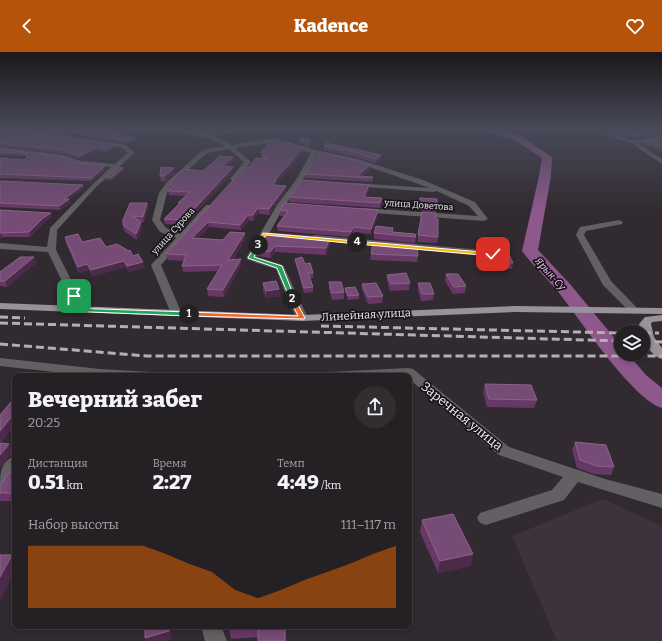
<!DOCTYPE html>
<html lang="ru">
<head>
<meta charset="utf-8">
<style>
	:root { --surface:#252024; --page:#312d31; --text:#f1f3f6; --muted:#a3a3a6; --line:#423e41; --accent:#b45309 }
	body { margin:0; font-family:Bitter,serif; background:var(--page); color:var(--text); height:100vh; display:flex; flex-direction:column; font-size:15px; white-space:nowrap }
	* { box-sizing:border-box; margin:0 }
	p { font-size:13px; color:var(--muted) }
	.icon { flex:none; width:22px; height:22px; fill:none; stroke:currentColor; stroke-width:2; stroke-linecap:round; stroke-linejoin:round }
	.map { position:relative; flex:1; overflow:hidden }
	.side { position:absolute; left:12px; top:321px; width:400px; height:256px; display:flex; flex-direction:column; background:var(--surface); border-radius:8px; box-shadow:0 2px 6px #0003,0 0 0 1px var(--line) }
	.side>* { flex:none }
	.fabs { position:absolute; left:614px; top:273px; display:grid; gap:8px }
	.fabs a { display:grid; place-items:center; width:36px; height:36px; border-radius:50%; background:var(--surface); box-shadow:0 2px 6px #0003,0 0 0 1px var(--line); font-size:20px }
	.pin { position:absolute; display:grid; place-items:center; width:34px; height:34px; color:#fff; margin:-17px; border-radius:8px; box-shadow:0 2px 6px #0006 }
	.km { position:absolute; width:20px; height:20px; margin:-10px; border-radius:50%; background:#222; color:#fff; font-size:11px; line-height:20px; text-align:center }
	.round { display:grid; place-items:center; flex:none; width:42px; height:42px; border-radius:21px; background:var(--page) }
	.overview { display:flex; align-items:center; justify-content:space-between; height:68px; padding:0 16px }
	h1 { font-size:22px; font-weight:800; line-height:30px }
	.metrics { display:grid; grid-template-columns:repeat(3,1fr); gap:6px; height:68px; padding:4px 16px }
	.metrics div { display:grid; align-content:center }
	.metrics b { font-size:20px; font-weight:800 }
	.metrics small { font-size:11px; font-weight:400 }
	.metrics p { font-size:11px }
	.chart { height:112px; padding:8px 16px }
	.chart p { display:flex; justify-content:space-between }
	.chart svg { width:100%; height:72px; margin-top:4px; fill:var(--accent); opacity:.7 }
	header { display:flex; justify-content:space-between; align-items:center; height:52px; padding:0 16px; background:var(--accent); color:#fff; font-size:18px; font-weight:800 }
	.map>svg:first-child { display:block }
	.built { fill:#3e323d }
	.lines { fill:none; stroke-linecap:round; stroke-linejoin:round }
	.river { fill:#8e588d; fill-rule:evenodd }
	.minor { fill:#636063; fill-rule:evenodd }
	.major { fill:#999299; fill-rule:evenodd }
	.rail { stroke:#b5afb4; stroke-width:3; stroke-dasharray:8 4; stroke-linecap:butt }
	.wall { fill:#673866 }
	.shaded-wall { fill:#4b2a4a }
	.building { fill:#764b75; stroke:#8a6489 }
	.split-1 { fill:#22a559; stroke:#fff }
	.split-2 { fill:#f0652b; stroke:#fff }
	.split-3 { fill:#22a559; stroke:#fff }
	.split-4 { fill:#f5b400; stroke:#fff }
	.split-5 { fill:#f5b400; stroke:#fff }
	.labels { text-anchor:middle; dominant-baseline:central; stroke-width:3.5; stroke-linejoin:round; paint-order:stroke }
	.far-street-label { font-size:9px; fill:#f2edf1; stroke:#171417 }
	.far-water-label { font-size:10px; font-style:italic; fill:#fccdfa; stroke:#171417 }
	.street-label { font-size:11px; fill:#f2edf1; stroke:#171417 }
	.near-street-label { font-size:13px; fill:#f2edf1; stroke:#171417 }
</style>
</head>
<body>
<header><svg class="icon" aria-label="back" viewBox="0 0 24 24"><path d="M15 5l-7 7 7 7"/></svg>Kadence<svg class="icon" aria-label="heart" viewBox="0 0 24 24"><path d="M12 20l-8-8c-3-5 5-10 8-4 3-6 11-1 8 4z"/></svg></header>
<div class="map">
<svg width="662" height="589" viewBox="0 0 662 589">
	<rect width="100%" height="100%" fill="#312a30"/>
	<!-- built -->
	<path class="built" d="M603 447 662 474V589H557L512 484Z"/>
	<g class="lines">
		<!-- river -->
		<path class="river" d="M483 77H496L519 83 552 105 551 124 538 198 570 232 621 294V302H628L646 323 662 336V356C632 347 580 267 559 241 547 226 533 214 522 199L539 124 542 106 513 87 484 79Z"/>
		<!-- minor -->
		<path class="minor" d="M79 77H89L51 85 48 83Z
			M171 77C182 75 194 82 206 81 220 81 235 77 249 77L247 79 213 83 232 93 275 86 316 98 358 107 423 128 475 150 488 167 484 169 359 160 358 158 362 156 478 164 469 154 437 139 434 140 352 134V132L354 131 430 136 355 110 317 102 302 129 285 153 256 205 283 213 308 266 302 269 298 268 290 253 276 217 248 208 246 206 277 153 296 128 311 101 275 90 235 96 251 110 235 128 233 129 230 127 244 110 229 97 207 101 172 132 167 141 160 168 166 176 180 182 206 153H209L213 155 161 213 182 262 180 264H172L151 213 176 186 160 180 152 168 159 141 167 130 203 98 225 94C207 81 186 86 171 77Z
			M586 77H593L633 88 658 85 635 78V77H641L662 83V88L638 91 662 107V112L631 91Z
			M103 89 126 93 135 101 97 134 57 178 56 198 79 244 73 258 68 261 63 258 69 244 48 200 0 197V191L47 195 50 176 93 132 111 115 80 113 63 107 0 99V95L64 103 81 109 115 112 128 101 122 96 101 92V90Z
			M619 168 623 170 622 172 586 179 584 183 611 229 639 258 634 261 630 260 603 233 576 183 580 175Z
			M315 183 493 199 498 202 493 205 312 188 311 186 312 184Z
			M0 306 100 317 151 320 156 321 157 324H91L0 314Z
			M408 316 413 317 509 395 605 427 662 442V456L578 430 564 448 486 473 480 471 477 466 480 461 552 438 563 425 499 403 409 327V324H324L325 321 330 320Z
			M15 404C15 417 15 432 0 436 0 423 0 409 15 404Z
			M201 574H221L227 589H205Z"/>
		<!-- major -->
		<path class="major" d="M0 251 302 263 516 254 662 256V262L516 260 302 269 0 257Z
			M662 263V269L652 270 651 272 654 285 662 296V307C651 304 643 290 643 280H641L639 272 645 265Z"/>
		<!-- rail -->
		<path class="rail" d="M0 265 25 266
			M0 271 621 289
			M321 274 621 281
			M643 281H659
			M643 289 662 290
			M0 292 147 304H662"/>
	</g>
	<!-- wall -->
	<path class="wall" d="M0 77 118 96 108 100 99 99 80 107 64 102 0 94Z
		M33 77H74L62 78 58 80Z
		M85 77H127L109 80 136 90 127 92 73 82 72 79Z
		M598 77H635L652 82 651 84 633 86Z
		M645 77H662V81Z
		M299 87 310 88V93L309 94 299 91Z
		M662 87V99L642 92 643 89Z
		M324 94 381 103V107L376 111 358 106 324 98Z
		M303 96V100L277 131 276 133 286 134V139L270 163 259 162 253 169 249 168 241 178 209 175 198 186 223 188 246 186 233 208 241 213 224 245 208 244 207 237 218 219 183 220 182 214 184 209 168 208 166 202 249 115 262 107V100Z
		M0 97 70 108 71 109 107 116 92 129 0 126V106L24 108 27 106 25 104 0 103Z
		M233 109 227 115H233V120L185 173 165 172 164 167 178 153V151L185 144 169 143 168 139 170 137V133L203 119Z
		M123 116 124 118 113 128H107L106 125Z
		M370 117 362 124 373 125 372 130 305 126V122Z
		M175 121 166 129H161L160 124Z
		M0 129 84 136 69 147 70 151 60 158 0 155Z
		M369 137 366 145 382 146V151L380 156 289 150V145Z
		M420 146 437 147 436 160 418 158Z
		M147 151 148 156 144 170H141L142 176 137 188 124 179 123 173Z
		M0 158 52 165 45 170 30 185H2L0 187Z
		M280 158H378V163L371 182 353 181 351 185 278 179 277 174 284 164H280Z
		M435 167 438 185 437 191 418 190V183Z
		M267 181 330 186V192L326 203 275 200 271 206 258 204V198Z
		M374 181 416 185 415 191 374 187Z
		M65 185 133 204 145 216 129 220 126 215 93 224 89 218 79 221 66 191Z
		M491 200 513 211 512 217H494L490 206Z
		M371 202 418 204 417 210 370 208Z
		M34 205 36 211 7 235 0 234V220Z
		M295 207 305 212 313 221V226H310L313 235V240L304 241 296 212Z
		M446 222 466 234 465 241 453 242 445 229Z
		M387 223 410 231 409 238 390 239 387 229Z
		M329 230 344 240V247L332 248 329 237Z
		M263 231 279 237 280 244 266 246 263 238Z
		M418 231 434 242 433 248 421 249 418 238Z
		M362 232 383 244 382 251 368 252 362 238Z
		M345 236 359 243V247L348 248 345 239Z
		M485 332 537 348 534 356 487 355 483 340Z
		M15 350V373L0 391 9 392 13 400 0 416V363Z
		M575 390 614 415 611 423 594 422 577 416 572 398Z
		M15 420V449H0V434Z
		M422 468 473 502 470 514 438 521 420 480Z
		M286 574V589H258V585L231 587 229 577Z"/>
	<!-- shaded-wall -->
	<path class="shaded-wall" d="M58 77H74L62 78 58 80Z
		M112 77H127L103 82 102 79Z
		M652 82 651 84 633 86 634 84Z
		M136 86V90L127 92V89Z
		M310 88V93L309 94V90Z
		M117 93 118 96 108 100 107 97Z
		M98 95 99 99 80 107 79 104Z
		M303 96V100L277 131V133L273 138V133L275 128Z
		M381 103V107L376 111V107Z
		M233 105V109L223 119 222 114Z
		M106 113 107 116 92 129V126Z
		M370 113V117L360 126 357 124Z
		M233 115V120L185 173 184 168Z
		M123 116 124 118 113 128 112 125Z
		M174 116 175 121 166 129 165 124Z
		M83 133 84 136 69 147 70 151 60 158 59 154 64 147Z
		M369 133V137L364 150V145Z
		M286 134V139L270 163 269 157Z
		M382 146V151L380 156V151Z
		M147 151 148 156 144 170 143 165Z
		M258 156 259 162 253 169V163Z
		M378 158V163L371 182V177Z
		M51 161 52 165 45 170 30 185 29 180 43 166Z
		M248 163 249 168 241 178 240 173Z
		M141 170 142 176 137 188 136 182Z
		M208 170 209 175 193 191 192 186Z
		M353 175V181L351 185V180Z
		M0 181H1L2 185 0 187Z
		M245 181 246 186 229 214 228 208Z
		M330 186V192L326 203V196Z
		M275 194V200L271 206 270 200Z
		M34 205 36 211 7 235 5 229Z
		M241 207V213L224 245 223 238Z
		M124 209 126 215 93 224 91 218Z
		M143 210 145 216 129 220 127 214Z
		M87 212 89 218 79 221 78 215Z
		M279 237 280 244 266 246V239Z
		M12 364 15 371V373L0 392V379Z
		M9 392 13 400 0 416V403Z
		M473 502 470 514 438 521 440 509Z
		M12 503 15 509V519L0 549V525Z
		M168 574H170L172 587 164 589H147L145 586Z
		M285 574H286V589H285Z"/>
	<!-- building -->
	<path class="building" d="M0 77H21L117 93 107 97 98 95 79 104 63 98 0 91Z
		M85 77H112L102 79 136 86 127 89 72 79Z
		M608 77H635L652 82 634 84Z
		M655 77H662V79Z
		M302 86 310 88 309 90 299 87Z
		M662 87V95L643 89Z
		M284 90 303 96 275 128H276L273 133 286 134 269 157 258 156 253 163H248L240 173 208 170 192 186 223 188 230 180 245 181 228 208 241 207 223 238 207 237 222 213 182 214 186 203 166 202 244 116 249 115 256 106 268 107 262 104V100L268 92Z
		M326 91 381 103 376 107 358 101 324 94Z
		M0 97 62 105 70 108 68 109 79 111 106 113 92 126 0 122V106L24 108 28 105 24 101 0 100Z
		M320 100 355 108 370 113 357 124 373 125 372 126 305 122Z
		M220 104 233 105 222 114 233 115 184 168 164 167 180 151H178L190 140 168 139 174 134 170 133 172 128 185 117 203 119Z
		M118 115 123 116 112 125H106Z
		M161 115 174 116 165 124H160Z
		M302 128 369 133 364 145 382 146 380 151 289 145Z
		M0 129 83 133 64 147H69L59 154 0 151Z
		M420 146 437 147V155L419 154Z
		M130 151H147L143 165 132 164 141 170 136 182 123 173V168Z
		M284 151 378 158 371 177 353 175 351 180 277 174 288 159 280 158Z
		M0 158 51 161 43 166 29 180 0 181Z
		M422 160 436 161 435 167H438V185L418 183Z
		M376 174 393 176 392 180 415 182 416 185 374 181Z
		M267 181 330 186 326 196 275 194 270 200 258 198Z
		M78 182 82 190 100 186 106 195 117 192 129 199 130 198 133 204 138 202 143 210 127 214 124 209 91 218 87 212 78 215 65 185Z
		M373 190 417 193 418 204 371 202Z
		M491 200H508L513 211 495 210Z
		M20 205H34L5 229H0V220Z
		M302 205 305 212 310 211 313 221H308L313 235 304 236 295 207Z
		M406 221 410 231 391 232 387 223Z
		M446 222H458L466 234 454 235Z
		M276 229 279 237 266 239 263 231Z
		M329 230H341L344 240 332 241Z
		M376 231 383 244 368 245 362 232Z
		M418 231H430L434 242H422Z
		M355 235 359 243 348 244 345 236Z
		M485 332 531 333 537 348 489 347Z
		M11 350H15V365L12 364 0 379V363Z
		M575 390 606 393 614 415 597 414 580 408Z
		M0 391 9 392 0 403Z
		M9 420H15V441H0V434Z
		M453 462 473 502 440 509 422 468Z
		M0 503H12L0 525Z
		M145 574H168L169 579 145 586Z
		M229 574H285V589H258V575L229 577Z"/>
	<!-- sky -->
	<linearGradient id="sky" x2="0" y2="1"><stop stop-color="#1b171a"/><stop offset="0.48" stop-color="#484a59"/><stop offset="1" stop-color="#484a59" stop-opacity="0"/></linearGradient>
	<rect width="662" height="159" fill="url(#sky)"/>
	<!-- split-1 -->
	<path class="split-1" d="M74 242 77 244 72 256 189 260 192 262 189 264 66 259V258L72 244Z"/>
	<!-- split-2 -->
	<path class="split-2" d="M290 245 295 247 305 266 304 267 189 264 186 262 189 260 298 264 290 247Z"/>
	<!-- split-3 -->
	<path class="split-3" d="M258 191 260 193 254 205 282 214 295 247 294 248 290 247 277 216 248 206 256 193Z"/>
	<!-- split-4 -->
	<path class="split-4" d="M263 181 357 189 359 190 357 192 266 183 260 194H256Z"/>
	<!-- split-5 -->
	<path class="split-5" d="M355 189 493 201 496 202 493 204 357 192Z"/>
	<g class="labels">
		<!-- far-street labels -->
		<g class="far-street-label">
			<text transform="translate(419 153) rotate(4)">улица Доветова</text>
			<text transform="translate(173 179) rotate(-48)">улица Сурова</text>
		</g>
		<!-- far-water labels -->
		<g class="far-water-label">
			<text transform="translate(550 222) rotate(48)">Ярык-Су</text>
		</g>
		<!-- street labels -->
		<g class="street-label">
			<text transform="translate(366 263) rotate(-3)">Линейная улица</text>
		</g>
		<!-- near-street labels -->
		<g class="near-street-label">
			<text transform="translate(462 364) rotate(39)">Заречная улица</text>
		</g>
	</g>
</svg>
<div class="fabs">
<a><svg class="icon" aria-label="layers" viewBox="0 0 24 24"><path d="M12 4l9 5-9 5-9-5zM3 14l9 5 9-5"/></svg></a>
</div>
<div class="pin" style="left:74px;top:244px;background:#1e9e55"><svg class="icon" aria-label="arrive" viewBox="0 0 24 24"><path d="M6 21V4h12l-3 4 3 4H6"/></svg></div>
<div class="pin" style="left:493px;top:202px;background:#d93025"><svg class="icon" aria-label="check" viewBox="0 0 24 24"><path d="M5 12l5 5 9-10"/></svg></div>
<b class="km" style="left:189px;top:262px">1</b>
<b class="km" style="left:292px;top:247px">2</b>
<b class="km" style="left:258px;top:193px">3</b>
<b class="km" style="left:357px;top:190px">4</b>
<section class="side">
<div class="overview"><div><h1>Вечерний забег</h1><p>20:25</p></div><a class="round"><svg class="icon" aria-label="share" viewBox="0 0 24 24"><path d="M12 15V3M7 8l5-5 5 5M5 13v7h14v-7"/></svg></a></div>
<div class="metrics">
<div><p>Дистанция</p><b>0.51<small> km</small></b></div>
<div><p>Время</p><b>2:27</b></div>
<div><p>Темп</p><b>4:49<small> /km</small></b></div>
</div>
<div class="chart"><p><span>Набор высоты</span>111–117 m</p>
<svg viewBox="0 0 160 44" preserveAspectRatio="none"><path d="M0 44V6L10 6L20 6L30 6L40 6L50 6L60 11L70 17L80 22L90 33L100 38L110 33L120 27L130 22L140 17L150 11L160 6V44z"/></svg>
</div>
</section>
</div>
</body>
</html>
